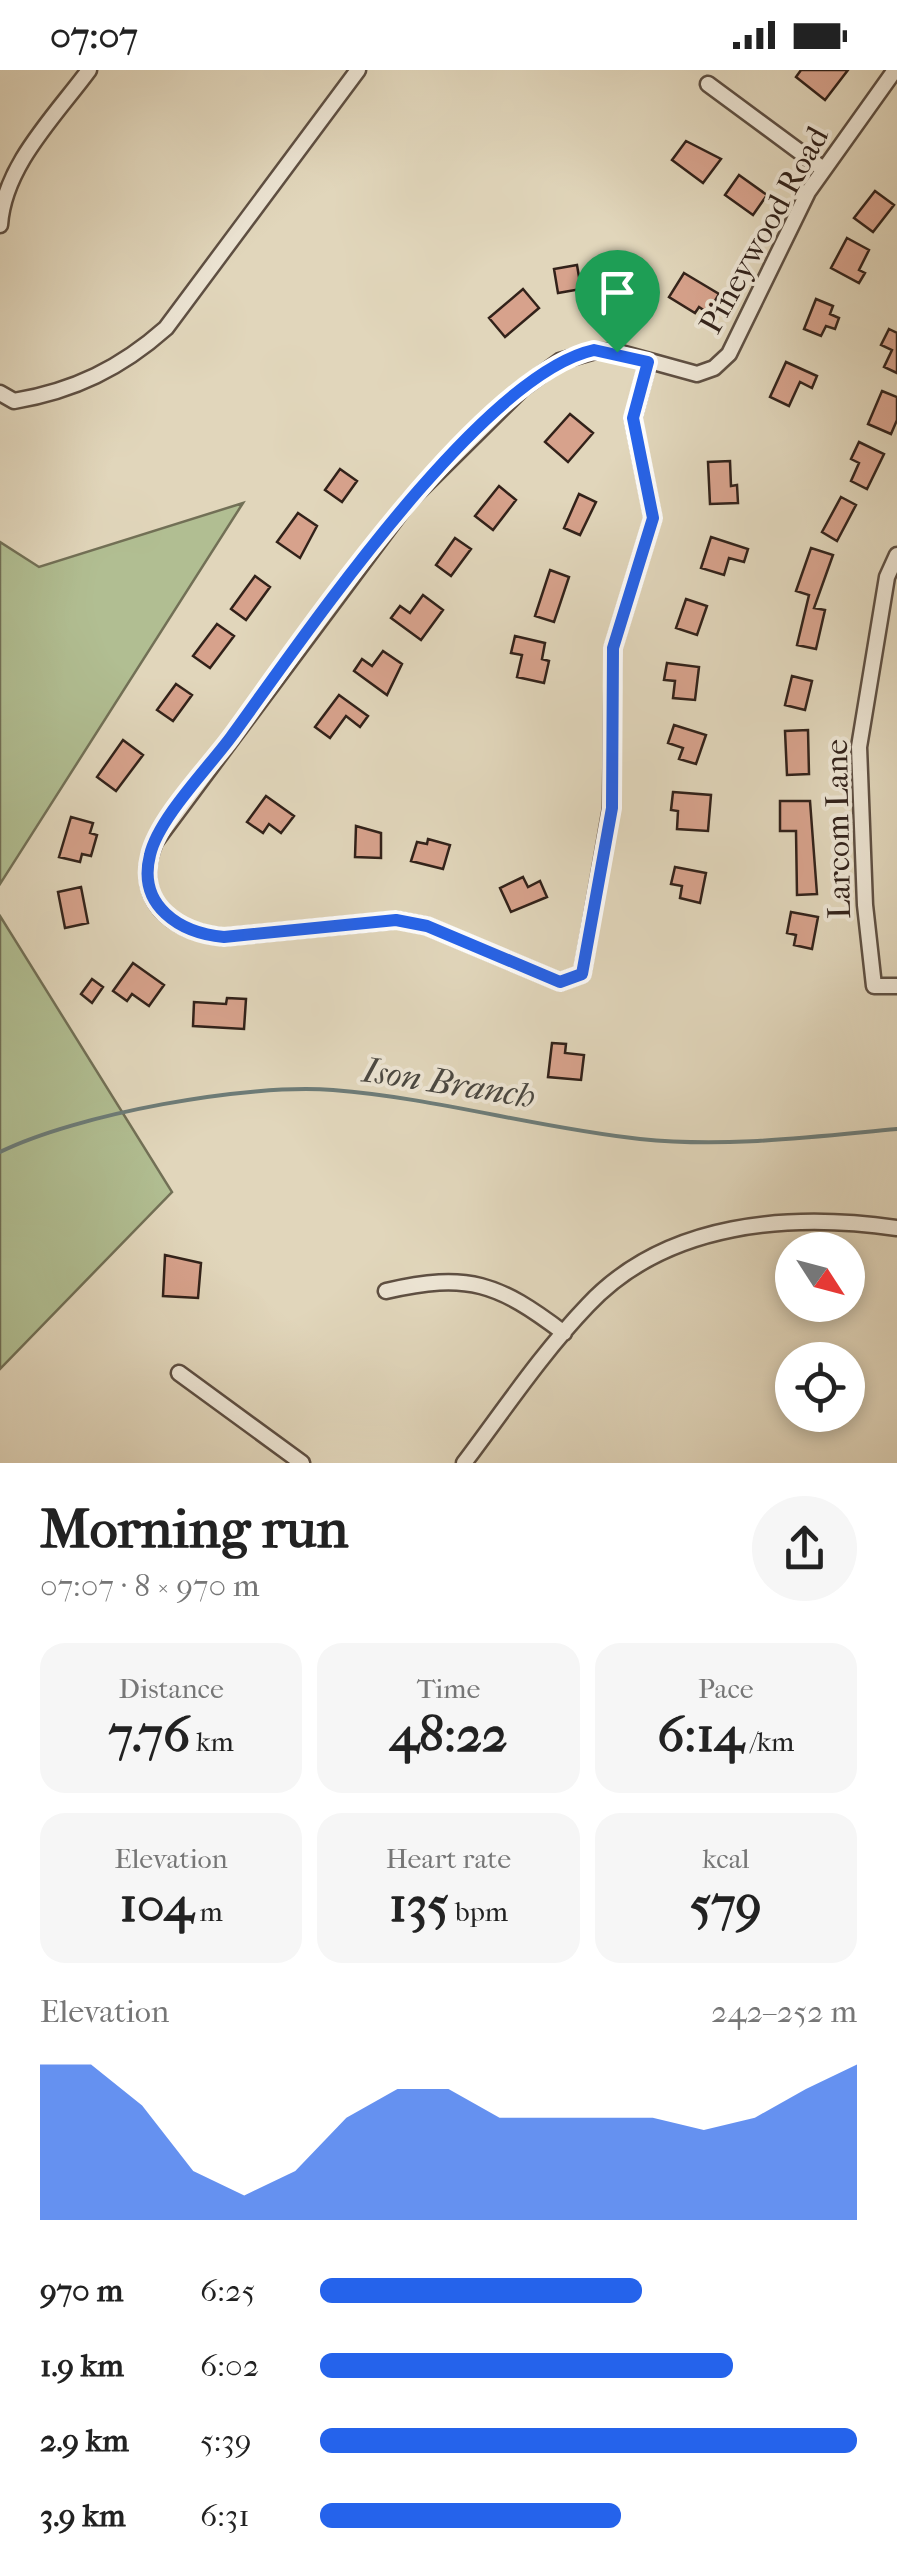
<!DOCTYPE html>
<html lang="en">
<head>
<meta charset="utf-8">
<style>
	:root { --surface:#fff; --page:#f6f6f6; --text:#222; --muted:#767676; --accent:#2563eb }
	body { margin:0; font-family:"IM FELL French Canon",serif; background:var(--page); color:var(--text); height:100vh; display:flex; flex-direction:column; font-size:38px; white-space:nowrap }
	* { box-sizing:border-box; margin:0 }
	p { font-size:32px; color:var(--muted) }
	.icon { flex:none; width:55px; height:55px; fill:none; stroke:currentColor; stroke-width:2; stroke-linecap:round; stroke-linejoin:round }
	.map { position:relative; height:1393px; overflow:hidden }
	.sheet { display:flex; flex-direction:column; background:var(--surface); flex:1 }
	.sheet>* { flex:none }
	.needle { width:65px; rotate:126deg }
	.buttons { position:absolute; left:775px; top:1162px; display:grid; gap:20px }
	.buttons a { display:grid; place-items:center; width:90px; height:90px; border-radius:50%; background:var(--surface); box-shadow:0 5px 15px #0003; font-size:50px }
	.pin { position:absolute; display:grid; place-items:center; width:85px; height:85px; color:#fff; margin:-102px -42px; border-radius:50% 50% 50% 0; rotate:-45deg; box-shadow:0 0 10px #0007 }
	.pin .icon { rotate:45deg }
	.round { display:grid; place-items:center; flex:none; width:105px; height:105px; border-radius:52px; background:var(--page) }
	.head { display:flex; align-items:center; justify-content:space-between; height:170px; padding:0 40px }
	h1 { font-size:55px; font-weight:700; line-height:75px }
	.figures { display:grid; grid-template-columns:repeat(3,1fr); gap:15px; height:170px; padding:10px 40px }
	.figures div { display:grid; align-content:center; border-radius:25px; background:var(--page); text-align:center }
	.figures b { font-size:50px; font-weight:700 }
	.figures small { font-size:28px; font-weight:400 }
	.figures p { font-size:28px }
	.chart { height:280px; padding:20px 40px }
	.chart p { display:flex; justify-content:space-between }
	.chart svg { width:100%; height:180px; margin-top:10px; fill:var(--accent); opacity:.7 }
	ul { padding:0 40px; list-style:none; font-size:32px }
	li { display:grid; grid-template-columns:160px 120px 1fr; align-items:center; height:75px }
	li i { height:25px; border-radius:12px; background:var(--accent) }
	.status { display:flex; justify-content:space-between; align-items:center; height:70px; padding:0 50px; background:var(--surface); direction:ltr }
	.status svg { height:28px; fill:currentColor }
	.map>svg:first-child { display:block }
	.green { fill:#b1be92; stroke:#727056; stroke-width:2.5 }
	.lines { fill:none; stroke-linecap:round; stroke-linejoin:round }
	.stream { stroke:#6d7c78; stroke-width:4 }
	.building { fill:#d7a28c; stroke:#32221a; stroke-width:2.5 }
	.street-casing { stroke:#5e4f42; stroke-width:19 }
	.street { stroke:#ece4d3; stroke-width:14 }
	.route-casing { stroke:#fff; stroke-width:20 }
	.route { stroke:#2563eb; stroke-width:12 }
	.labels { text-anchor:middle; dominant-baseline:central; stroke-width:8; stroke-linejoin:round; paint-order:stroke }
	.street-label { font-size:32px; fill:#32221a; stroke:#ece4d3 }
	.water-label { font-size:35px; font-style:italic; fill:#4b4841; stroke:#ece4d3 }
</style>
</head>
<body>
<div class="status"><b>07:07</b><svg viewBox="0 0 49 12"><path d="M0 12V9h3v3zM5 12V6h3v6zM10 12V3h3v9zM15 12V0h3v12zM26 1h20v11H26zM47 4h2v5h-2z"/></svg></div>
<div class="map">
<svg width="897" height="1393" viewBox="0 0 897 1393">
	<rect width="100%" height="100%" fill="#e1d6bb"/>
	<filter id="stains"><feTurbulence type="fractalNoise" baseFrequency=".002" numOctaves="4"/><feColorMatrix values="0 0 0 0 .2 0 0 0 0 .09 0 0 0 0 .02 0 0 0 .5 -.17"/></filter>
	<radialGradient id="worn" r=".72"><stop offset=".6" stop-color="#630" stop-opacity="0"/><stop offset="1" stop-color="#630" stop-opacity=".3"/></radialGradient>
	<!-- green -->
	<path class="green" d="M243 433 0 814V472L39 497Z
		M0 846 172 1122 0 1299Z"/>
	<g class="lines">
		<!-- stream -->
		<path class="stream" d="M0 1082C77 1044 247 1013 333 1020 436 1028 537 1058 640 1069 726 1078 811 1067 897 1059"/>
	</g>
	<!-- building -->
	<path class="building" d="M801 0H848L825 30 796 7Z
		M686 71 721 89 703 113 672 90Z
		M739 105 767 125 753 145 725 125Z
		M875 121 894 135 873 162 854 148Z
		M847 168 869 180 859 200 865 203 859 213 831 198Z
		M610 192 650 200 646 218 606 210Z
		M577 195 581 219 558 223 554 199Z
		M684 203 719 224 708 243 699 237 695 243 669 227Z
		M523 219 539 238 505 267 489 248Z
		M816 229 833 236 830 244 839 248 835 259 826 256 821 266 804 259Z
		M889 259 897 263V303L884 297 892 280 881 275Z
		M786 292 817 306 812 318 800 312 789 336 770 327Z
		M882 321 897 327V350L891 364 868 354Z
		M570 344 593 363 568 392 545 372Z
		M859 372 884 384 867 419 851 411 859 393 851 389Z
		M730 391 731 416 737 415 738 433 710 434 708 392Z
		M340 399 357 411 342 432 325 420Z
		M499 416 516 430 493 460 475 446Z
		M579 424 596 432 580 465 564 458Z
		M841 427 856 435 837 471 822 462Z
		M298 443 317 456 300 488 277 472Z
		M711 467 748 479 744 492 729 488 724 505 701 498Z
		M455 468 471 479 451 506 436 495Z
		M811 478 833 485 814 538 825 540 816 579 797 575 809 525 796 521Z
		M550 500 569 507 554 552 535 546Z
		M255 506 270 517 246 550 231 539Z
		M423 525 443 540 421 570 391 548 400 536 410 543Z
		M686 529 707 536 697 565 676 558Z
		M217 554 234 566 210 598 193 586Z
		M515 566 545 573 542 589 549 591 544 613 517 607 522 585 511 583Z
		M383 581 402 594 387 625 354 601 362 589 372 596Z
		M667 593 699 597 695 630 673 628 675 611 664 610Z
		M792 606 812 611 805 640 785 635Z
		M176 614 192 625 173 651 157 640Z
		M339 625 368 646 360 657 346 646 330 668 315 657Z
		M674 655 706 665 696 694 679 689 683 678 668 673Z
		M808 660 809 704 787 705 785 661Z
		M123 670 143 685 116 721 97 707Z
		M673 722 711 725 708 761 677 759 678 741 671 740Z
		M266 726 294 746 281 763 269 754 263 763 247 752Z
		M780 731H810L817 824 797 825 796 761H780Z
		M71 747 93 753 90 763 97 765 91 786 82 784 80 792 59 787Z
		M356 756 381 763V788L355 787Z
		M428 769 450 775 443 799 411 791 417 772 427 774Z
		M675 797 706 803 700 833 680 828 682 816 671 814Z
		M523 807 528 817 540 811 547 827 511 842 500 818Z
		M81 817 88 853 65 858 58 822Z
		M791 842 818 847 812 879 794 875 796 865 787 863Z
		M133 893 164 915 149 936 132 924 127 931 113 921Z
		M92 909 103 917 92 933 81 924Z
		M227 928 246 929 244 959 193 956 194 932 226 934Z
		M552 973 566 974 565 983 584 985 581 1010 548 1007Z
		M165 1185 201 1193 198 1228 163 1226Z"/>
	<g class="lines">
		<!-- street casing -->
		<g class="street-casing">
			<path id="street" d="M708 14 823 99
				M0 155C4 96 55 46 89 0
				M648 292 633 349 653 448 613 578 611 738 582 904 560 912 427 856 397 850 224 867C170 862 131 828 155 772L409 431 523 318 560 291 595 281 617 282 697 304 714 298 729 284 808 122 895 0
				M0 323 14 331C74 321 121 298 166 258L358 0
				M897 485 887 507 859 677 865 835 874 916H897
				M386 1221C468 1202 498 1213 564 1263
				M179 1303 302 1393
				M464 1393C504 1340 542 1283 588 1235 667 1151 791 1143 897 1158"/>
		</g>
		<!-- street -->
		<use href="#street" class="street"/>
	</g>
	<g class="lines">
		<!-- route casing -->
		<g class="route-casing">
			<path id="route" d="M594 280 648 292 633 348 653 448 613 578 612 738 582 904 560 912 427 856 396 850 224 867C180 863 137 836 150 785 158 749 209 697 231 667 302 570 480 305 594 280Z"/>
		</g>
		<!-- route -->
		<use href="#route" class="route"/>
	</g>
	<g class="labels">
		<!-- street labels -->
		<g class="street-label">
			<text transform="translate(764 160) rotate(-61)">Pineywood Road</text>
			<text transform="translate(838 759) rotate(-91)">Larcom Lane</text>
		</g>
		<!-- water labels -->
		<g class="water-label">
			<text transform="translate(449 1013) rotate(9)">Ison Branch</text>
		</g>
	</g>
	<rect width="100%" height="100%" filter="url(#stains)"/>
	<rect width="100%" height="100%" fill="url(#worn)"/>
</svg>
<div class="buttons">
<a><svg class="needle" viewBox="-14 -14 28 28"><path d="M0-13l5 13h-10z" fill="#e53935"/><path d="M0 13l5-13h-10z" fill="#767676"/></svg></a>
<a><svg class="icon" aria-label="locate" viewBox="0 0 24 24"><circle cx="12" cy="12" r="6"/><path d="M12 2v4M12 18v4M2 12h4M18 12h4"/></svg></a>
</div>
<div class="pin" style="left:617px;top:282px;background:#1e9e55"><svg class="icon" aria-label="arrive" viewBox="0 0 24 24"><path d="M6 21V4h12l-3 4 3 4H6"/></svg></div>
</div>
<section class="sheet">
<div class="head"><div><h1>Morning run</h1><p>07:07 · 8 × 970 m</p></div><a class="round"><svg class="icon" aria-label="share" viewBox="0 0 24 24"><path d="M12 15V3M7 8l5-5 5 5M5 13v7h14v-7"/></svg></a></div>
<div class="figures">
<div><p>Distance</p><b>7.76<small> km</small></b></div>
<div><p>Time</p><b>48:22</b></div>
<div><p>Pace</p><b>6:14<small> /km</small></b></div>
</div>
<div class="figures">
<div><p>Elevation</p><b>104<small> m</small></b></div>
<div><p>Heart rate</p><b>135<small> bpm</small></b></div>
<div><p>kcal</p><b>579</b></div>
</div>
<div class="chart"><p><span>Elevation</span>242–252 m</p>
<svg viewBox="0 0 160 44" preserveAspectRatio="none"><path d="M0 44V6L10 6L20 16L30 32L40 38L50 32L60 19L70 12L80 12L90 19L100 19L110 19L120 19L130 22L140 19L150 12L160 6V44z"/></svg>
</div>
<ul>
<li><b>970 m</b>6:25<i style="width:60%"></i></li>
<li><b>1.9 km</b>6:02<i style="width:77%"></i></li>
<li><b>2.9 km</b>5:39<i style="width:100%"></i></li>
<li><b>3.9 km</b>6:31<i style="width:56%"></i></li>
</ul>
</section>
</body>
</html>
